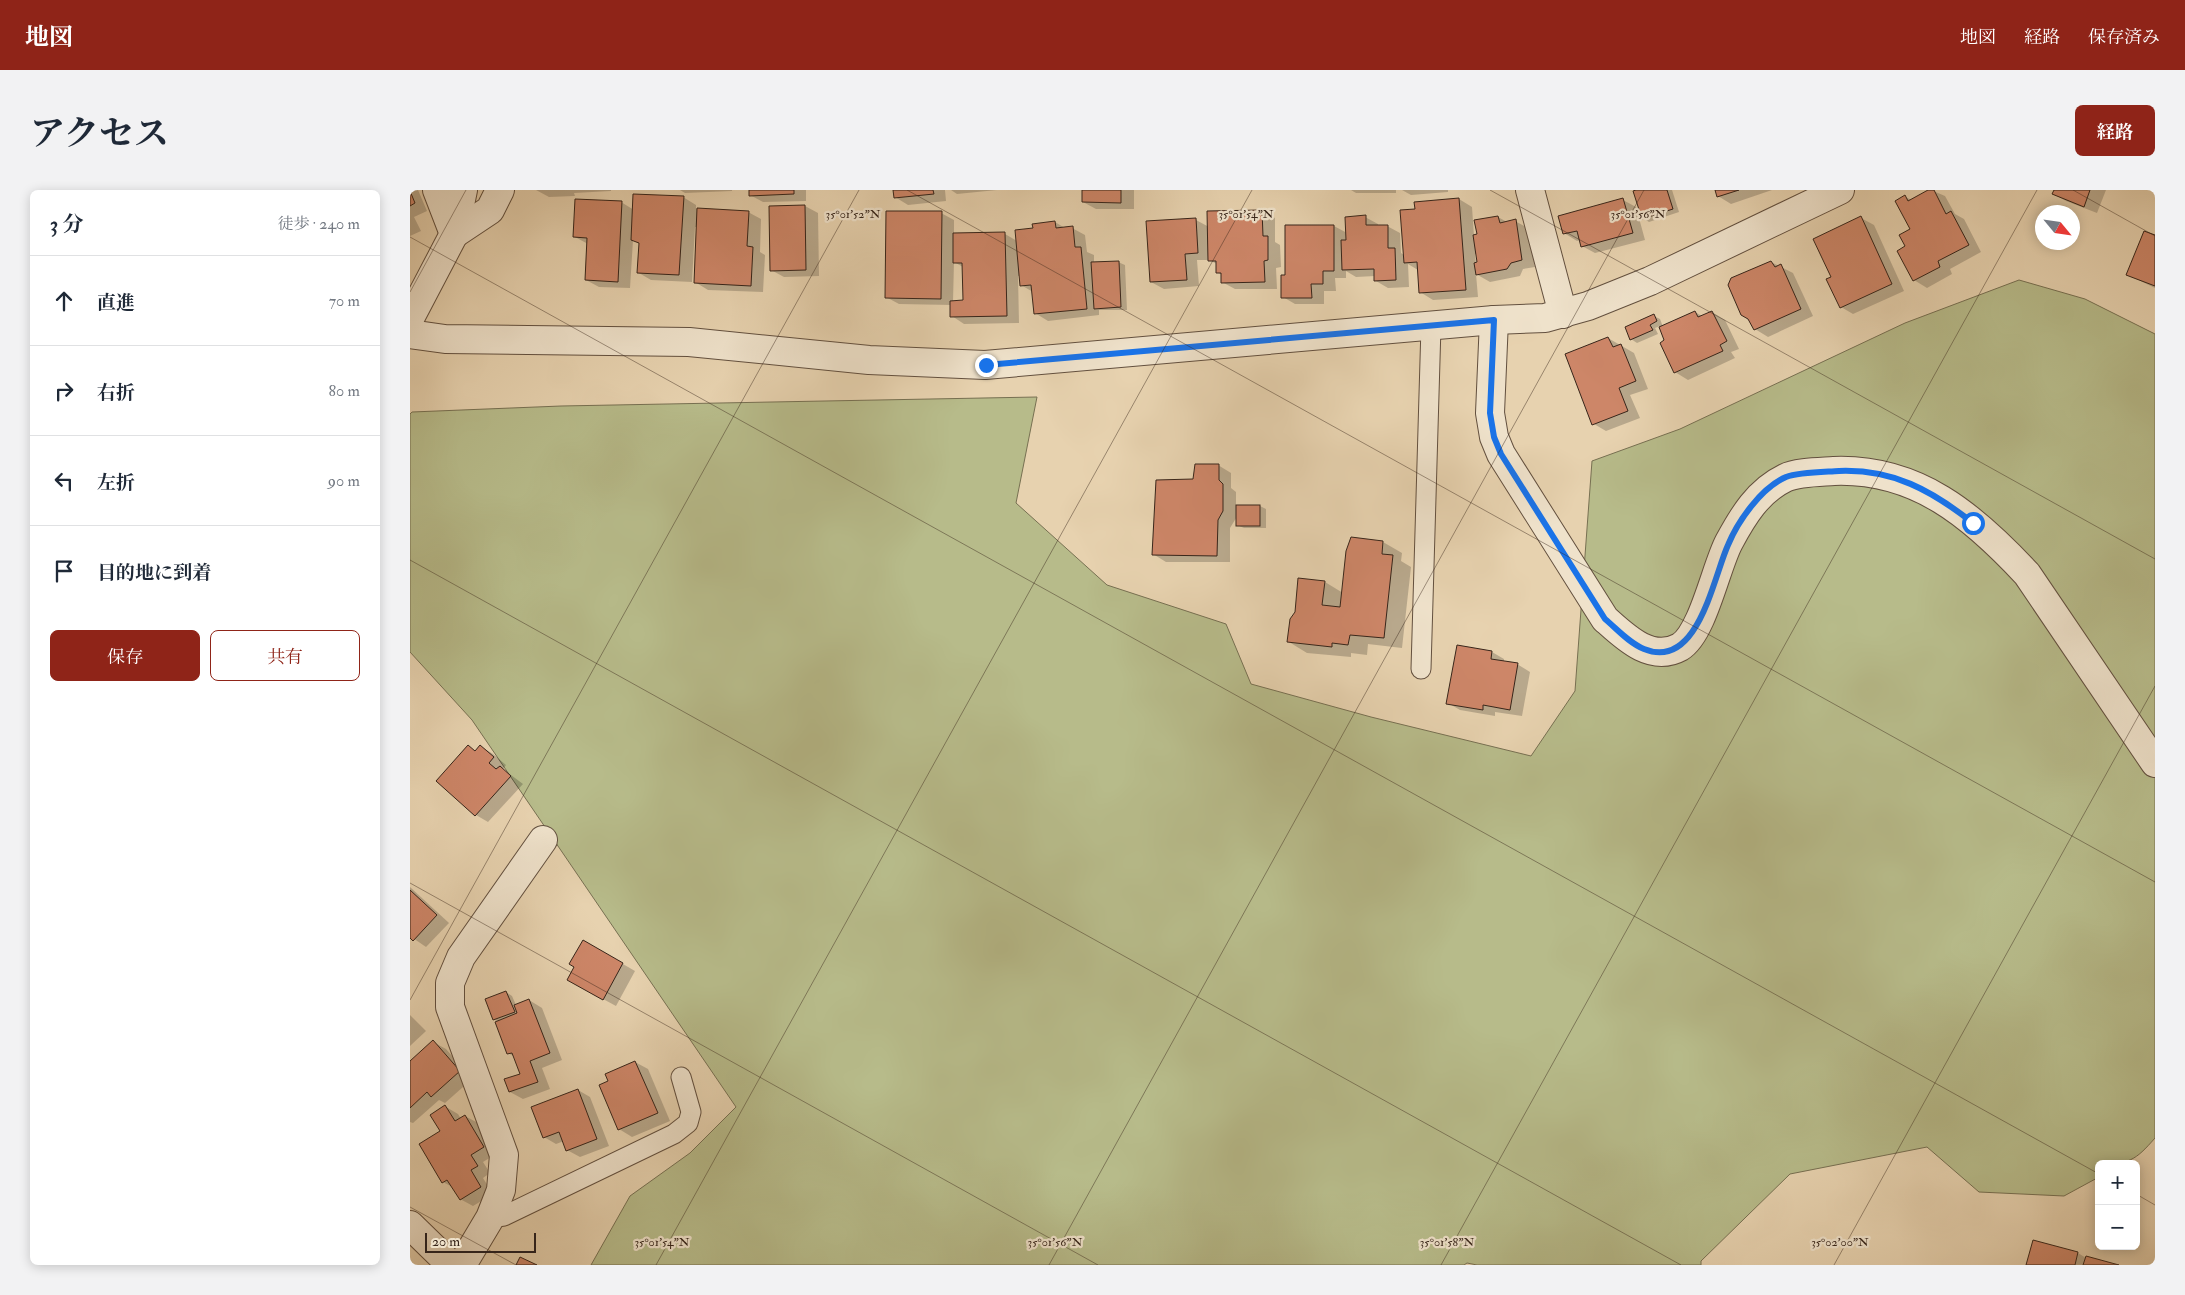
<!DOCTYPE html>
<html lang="ja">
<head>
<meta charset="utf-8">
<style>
	:root { --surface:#fff; --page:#f2f2f3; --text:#1f2937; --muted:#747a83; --line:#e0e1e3; --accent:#8f2418 }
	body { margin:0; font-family:"IM FELL Double Pica","Noto Serif JP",serif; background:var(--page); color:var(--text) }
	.controls { position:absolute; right:15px; bottom:15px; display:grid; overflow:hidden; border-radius:8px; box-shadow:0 2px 12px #0003 }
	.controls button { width:45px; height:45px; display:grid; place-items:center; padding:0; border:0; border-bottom:1px solid var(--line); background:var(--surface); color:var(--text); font:25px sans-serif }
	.compass { position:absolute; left:1625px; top:15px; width:45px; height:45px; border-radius:50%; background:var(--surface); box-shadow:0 2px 12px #0003; rotate:119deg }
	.scale { position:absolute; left:15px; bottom:12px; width:111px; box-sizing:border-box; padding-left:5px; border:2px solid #37251a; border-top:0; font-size:14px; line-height:18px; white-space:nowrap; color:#37251a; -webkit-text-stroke:4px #efe2cb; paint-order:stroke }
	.stop { position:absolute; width:15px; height:15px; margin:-11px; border:4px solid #1a73e8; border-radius:50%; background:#fff }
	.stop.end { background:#1a73e8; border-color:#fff; box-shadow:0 1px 5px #0008 }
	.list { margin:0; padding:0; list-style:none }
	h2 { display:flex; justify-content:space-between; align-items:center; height:65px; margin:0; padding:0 20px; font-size:21px }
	h2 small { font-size:16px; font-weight:400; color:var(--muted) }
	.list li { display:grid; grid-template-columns:32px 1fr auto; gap:15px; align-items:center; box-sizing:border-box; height:90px; padding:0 20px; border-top:1px solid var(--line) }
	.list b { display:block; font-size:19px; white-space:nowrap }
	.list em { font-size:16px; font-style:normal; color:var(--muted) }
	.actions { display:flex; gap:10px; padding:15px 20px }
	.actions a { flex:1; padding:11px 0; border:1px solid var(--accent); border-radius:8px; text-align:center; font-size:18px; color:var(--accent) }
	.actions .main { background:var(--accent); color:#fff }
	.icon { flex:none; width:28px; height:28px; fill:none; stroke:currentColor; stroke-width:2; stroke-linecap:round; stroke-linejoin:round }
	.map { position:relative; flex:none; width:1745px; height:1075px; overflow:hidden; border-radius:8px }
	header { display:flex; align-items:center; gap:30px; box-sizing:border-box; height:70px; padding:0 25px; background:var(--accent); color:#fff }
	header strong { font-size:24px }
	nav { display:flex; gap:28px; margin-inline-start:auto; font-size:18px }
	.intro { display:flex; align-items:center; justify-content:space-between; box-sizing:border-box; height:120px; padding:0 30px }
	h1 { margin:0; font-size:35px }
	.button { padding:12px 22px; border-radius:8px; background:var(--accent); color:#fff; font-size:18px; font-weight:700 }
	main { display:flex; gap:30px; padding:0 30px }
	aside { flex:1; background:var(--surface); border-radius:8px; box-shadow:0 2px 12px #0003 }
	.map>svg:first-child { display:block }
	.green { fill:#b7bb8a; stroke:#777052 }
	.shadow { fill:#0003; fill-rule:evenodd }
	.building { fill:#cd8668; stroke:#37251a }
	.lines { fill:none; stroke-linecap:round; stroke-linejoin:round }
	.lane-casing { stroke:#63503f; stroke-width:21 }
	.street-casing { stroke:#63503f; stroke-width:30 }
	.lane { stroke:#efe2cb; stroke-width:19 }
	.street { stroke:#efe2cb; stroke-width:28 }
	.route { stroke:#1a73e8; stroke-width:6 }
	.ticks { fill:none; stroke:#37251a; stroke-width:1; stroke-opacity:0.45 }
	.ticks-label { font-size:12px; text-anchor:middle; fill:#37251a; stroke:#efe2cb; stroke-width:4.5; stroke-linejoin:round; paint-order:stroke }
</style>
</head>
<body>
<header>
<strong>地図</strong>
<nav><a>地図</a><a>経路</a><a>保存済み</a></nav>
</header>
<div class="intro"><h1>アクセス</h1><a class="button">経路</a></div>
<main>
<aside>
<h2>3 分<small>徒歩 · 240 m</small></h2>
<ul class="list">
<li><svg class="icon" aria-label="ahead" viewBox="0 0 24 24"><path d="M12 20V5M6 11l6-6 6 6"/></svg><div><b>直進</b></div><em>70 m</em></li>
<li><svg class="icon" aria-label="right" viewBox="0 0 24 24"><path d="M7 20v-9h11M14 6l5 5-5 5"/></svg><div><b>右折</b></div><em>80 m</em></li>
<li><svg class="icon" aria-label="left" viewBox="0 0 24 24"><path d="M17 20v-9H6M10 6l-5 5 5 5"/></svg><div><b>左折</b></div><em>90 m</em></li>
<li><svg class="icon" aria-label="arrive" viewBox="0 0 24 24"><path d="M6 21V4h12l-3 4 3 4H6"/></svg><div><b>目的地に到着</b></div></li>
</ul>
<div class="actions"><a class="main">保存</a><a>共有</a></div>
</aside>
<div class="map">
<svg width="1745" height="1075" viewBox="0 0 1745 1075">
	<rect width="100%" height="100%" fill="#e7d2af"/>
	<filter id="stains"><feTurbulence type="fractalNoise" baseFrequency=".004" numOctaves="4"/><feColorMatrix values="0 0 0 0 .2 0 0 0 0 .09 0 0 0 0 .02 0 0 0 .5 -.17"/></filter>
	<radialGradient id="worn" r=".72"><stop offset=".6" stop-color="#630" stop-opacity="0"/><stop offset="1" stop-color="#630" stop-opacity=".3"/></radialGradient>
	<path class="green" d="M1609,90L1675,109L1745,144V948C1725,971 1719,974 1689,974V987L1654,1006L1569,1002L1517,957L1380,984L1291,1071V1075H1067L1057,1073L1054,1075H181L220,1006L280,963L326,917L62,530L0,462V224L2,222L151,216L627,207L606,313L697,395L816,434L841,494L961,527L1121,566L1165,501L1182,271L1270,239L1495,133Z"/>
	<g class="shadow">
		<path d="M0,0H8L17,21L4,27L11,41L0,46Z"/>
		<path d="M126,0H201V1L164,3L165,6L139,7Z"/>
		<path d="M270,0H322V1L275,3Z"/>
		<path d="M340,0H396V11L353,12L340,5Z"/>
		<path d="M484,0H535L536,11L498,15L485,7Z"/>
		<path d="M541,0H587L547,4Z"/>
		<path d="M673,0H724V19H686L673,12Z"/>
		<path d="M941,0H986V3H946Z"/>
		<path d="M992,0H1038V2L1001,5Z"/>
		<path d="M1230,0H1262L1269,22L1239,32L1233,28Z"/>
		<path d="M1306,0H1362L1321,14L1308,6Z"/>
		<path d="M1521,0L1535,6L1545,24L1554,29L1571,62L1540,79L1542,84L1517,98L1504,90L1497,57L1501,40L1495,7L1502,10Z"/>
		<path d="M1645,0H1696L1687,23L1656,11L1644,4Z"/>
		<path d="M273,7L286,15V19L338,22L351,29L350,62L355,65L353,102L298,100L285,92L287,37H285L282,92L241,90L229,83L230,54L223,50L220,98L189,97L176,90L178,54L165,47L211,12L224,20Z"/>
		<path d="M1049,9L1062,17L1064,46L1068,45L1088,27L1097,32L1105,31L1118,38L1125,77L1113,79L1110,86L1080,92L1066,84L1068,107L1023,110L1010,102L1008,80L998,74L999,97L978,98L966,91L965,86L946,87L936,81V88H925L926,101H914V114H885L873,107L877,86L924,36L937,43L955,27L968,34V36H977L990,43L991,63L994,65L1006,20V13ZM1065,64H1067L1068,73L1066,74Z"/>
		<path d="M1213,10L1226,17L1235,50L1185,63L1172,56L1170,50L1167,51L1154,43Z"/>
		<path d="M395,16L408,23L409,86L374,87L361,80L360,17Z"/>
		<path d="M852,21L865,28V52L870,55L871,77L866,78L867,99H825L812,92V85L807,82V74L799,70H787L789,96L754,99L741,92L786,30L799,37Z"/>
		<path d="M531,23L544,30V44H595L607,51L624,39L645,32L655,38H662L675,45L677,62L684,65V73L708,72L715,75L717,120H689V125L638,131L625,123L623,102L611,95L610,86H608L609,133L554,134L542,126L541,115L489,114L476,107ZM544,72L553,77L554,112H543Z"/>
		<path d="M1451,28L1464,35L1494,101L1443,124L1431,117L1423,87Z"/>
		<path d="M1745,47V98L1718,85Z"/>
		<path d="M1361,72L1383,83L1403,126L1358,147L1345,139Z"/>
		<path d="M1285,122L1292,126L1302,122L1315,130L1329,159L1321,162L1325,168L1278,190L1265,182L1250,136L1245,138L1248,144L1227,153L1221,149L1244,126L1250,129L1253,137Z"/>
		<path d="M1198,148L1224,163L1238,199L1220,205L1230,228L1196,241L1184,234Z"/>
		<path d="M808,275L821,283V298L826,302V316H850L856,319V338H834L827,335L828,325L820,338V372H756L743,364L785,290Z"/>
		<path d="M973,352L992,363L991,371L1001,377L992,458L958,454L957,465L941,463V467L897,463L879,452L915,392L933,403Z"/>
		<path d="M1082,462L1094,469V472L1107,474L1120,482L1112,526L1085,522V526L1050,520L1038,513Z"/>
		<path d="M70,556L83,564L96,575L93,579L113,594L78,632L66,625L59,557L66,562Z"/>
		<path d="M0,697L39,733L16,757L0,746Z"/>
		<path d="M173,751L225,781L206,816L158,790L166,776Z"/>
		<path d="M96,802L102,806L106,815L119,810L132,818L152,870L132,878L140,899L113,909L100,902L96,890L111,885L105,867L98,863L88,832L84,829Z"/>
		<path d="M0,825L16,841L0,856Z"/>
		<path d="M23,852L36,859L62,889L35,913L29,910L3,933L0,932V872Z"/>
		<path d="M225,872L238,879L260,931L222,947L209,939L200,891Z"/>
		<path d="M168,900L180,907L199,956L170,967L157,960L154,951L146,954L134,947Z"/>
		<path d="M36,917L48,924L51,929L55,926L68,933L86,964L73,972L80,983L73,988L83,1004L63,1016L50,1009L44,998L33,992L32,941Z"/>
		<path d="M1624,1051L1668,1063L1676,1068L1704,1075H1618Z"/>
	</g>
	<g class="building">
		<path d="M339,0H384V4L339,6Z"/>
		<path d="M483,0H523L524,4L484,8Z"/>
		<path d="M672,0H711V13L672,12Z"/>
		<path d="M1226,0H1257L1263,19L1232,29L1223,1Z"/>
		<path d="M1305,0H1329L1307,7Z"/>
		<path d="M1518,0H1524L1536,24L1541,21L1559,55L1528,71L1530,77L1503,91L1487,61L1495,56L1489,45L1500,39L1485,11L1495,5L1498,11Z"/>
		<path d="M1644,0H1680L1674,17L1642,4Z"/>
		<path d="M0,1L5,13L0,16Z"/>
		<path d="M223,4L274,6L269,85L227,83L229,53L221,50Z"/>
		<path d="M1049,8L1056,100L1009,103L1007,72L994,73L990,20L1005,19L1004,12Z"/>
		<path d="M1213,8L1223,43L1171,57L1167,41L1153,44L1148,26Z"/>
		<path d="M165,9L212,11L208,92L175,90L177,48L163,47Z"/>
		<path d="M395,15L396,80L360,81L359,16Z"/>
		<path d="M287,18L339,21L337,56L343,57L341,96L284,93Z"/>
		<path d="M852,20L853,46H858V70L854,71L855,92L811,93V83H806V71H798L797,21Z"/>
		<path d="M476,21H532L531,109L475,108Z"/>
		<path d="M956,25V35H978V58H985L986,90L964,91V79L932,80L931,50H936L935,27Z"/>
		<path d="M1088,26L1090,33L1106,29L1112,70L1101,73L1097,79L1066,85L1064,73L1067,72L1063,45L1067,44L1064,30Z"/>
		<path d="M1451,26L1482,94L1430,118L1416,89L1421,87L1403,49Z"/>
		<path d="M786,28L788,63L775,64L777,90L740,92L736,31Z"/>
		<path d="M645,31L646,38L663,36L665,57H671L677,119L624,124L621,95L610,96L605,40L623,38L622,34Z"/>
		<path d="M875,35H924V81H913V94H901L902,108H871V85H875Z"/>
		<path d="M1734,41L1745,45V96L1716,85Z"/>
		<path d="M595,42L597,126L540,127V111L553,110L552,73H543V43Z"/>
		<path d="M709,71L711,117L684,119L681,72Z"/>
		<path d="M1361,71L1365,77L1371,74L1391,119L1344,140L1338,129L1331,125L1318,95L1321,88Z"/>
		<path d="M1285,121L1288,127L1302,121L1317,151L1310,155L1313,161L1264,183L1250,153L1254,150L1249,137Z"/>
		<path d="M1244,124L1247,131L1240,135L1243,140L1220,150L1215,137Z"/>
		<path d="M1198,147L1203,157L1211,154L1226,191L1209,198L1218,221L1182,235L1155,164Z"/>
		<path d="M785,274H809V290L813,294V321L808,330L807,366L742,365L746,290L783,289Z"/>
		<rect x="826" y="315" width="24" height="21"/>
		<path d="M941,347L973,351L972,364L983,365L974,448L940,445L938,455L922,453V457L877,452L880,429L885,422L888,388L915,391L912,415L930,417L936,361Z"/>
		<path d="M1047,455L1082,461L1081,469L1108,473L1100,520L1073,515V520L1036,514Z"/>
		<path d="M58,555L65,561L70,555L84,567L79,573L86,579L90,576L101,586L65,626L26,591Z"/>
		<path d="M0,700L27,725L3,751L0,748Z"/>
		<path d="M173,750L213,773L193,810L157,790L164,777L159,774Z"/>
		<path d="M96,801L105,822L83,830L75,809Z"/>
		<path d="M119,809L140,863L120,871L128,892L99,902L94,889L110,884L102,863L97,864L85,832L107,823L104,815Z"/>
		<path d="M23,850L50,881L21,907L17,902L0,918V871Z"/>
		<path d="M225,871L248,923L208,940L189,895L198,891L195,884Z"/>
		<path d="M168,899L187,949L156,961L149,942L133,948L121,917Z"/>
		<path d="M35,915L45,931L55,925L74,957L61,965L68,976L61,980L71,997L50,1010L37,990L32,993L9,954L30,941L20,925Z"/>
		<path d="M1623,1050L1668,1062L1665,1075H1616Z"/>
		<path d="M1676,1066L1709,1075H1673Z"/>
		<path d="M110,1067L127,1075H106Z"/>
	</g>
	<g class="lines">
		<g class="lane-casing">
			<g id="lane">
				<path d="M1011,479L1021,136"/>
				<path d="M80,1028L94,1026L264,944L278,933L281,922L271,887"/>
			</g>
		</g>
		<g class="street-casing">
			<g id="street">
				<path d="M27,0L44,44"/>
				<path d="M1120,0L1153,124"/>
				<path d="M44,44L80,20L90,0"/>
				<path d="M0,128L44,44L53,0"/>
				<path d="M1084,130L1080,223L1084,247L1091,264L1195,429C1215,447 1241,473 1270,457C1293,443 1306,376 1319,352C1333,326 1348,301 1375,288C1387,282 1411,282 1424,281C1507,278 1563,326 1617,384L1745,573"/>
				<path d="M0,144L35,149L279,152L459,170L575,175L1084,130L1135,128L1178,116L1240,91L1430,0"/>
				<path d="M0,1035L41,1075"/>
				<path d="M52,1075L80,1028L91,1000L94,965L40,817V793L51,767L133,650"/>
			</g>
		</g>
		<use href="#lane" class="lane"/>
		<use href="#street" class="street"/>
	</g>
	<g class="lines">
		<path class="route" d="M576,175L1084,130L1080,223L1084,247L1091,264L1195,429C1207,439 1219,453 1234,459C1288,481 1303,388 1318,355C1328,331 1351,298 1376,287C1389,282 1414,282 1429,281C1483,279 1521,300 1563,333"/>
	</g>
	<path class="ticks" d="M497,0L1745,692M1080,0L1745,369M1663,0L1745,46M0,47L1689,984M0,102L56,0M0,370L1271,1075M0,693L688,1075M0,810L449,0M1726,1004L1745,1015M0,1017L106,1075M246,1075L842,0M639,1075L1234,0M1031,1075L1627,0M1424,1075L1745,496"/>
	<g class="ticks-label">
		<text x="443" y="28">35°01'52"N</text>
		<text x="836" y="28">35°01'54"N</text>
		<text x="1228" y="28">35°01'56"N</text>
		<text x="252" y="1056">35°01'54"N</text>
		<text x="645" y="1056">35°01'56"N</text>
		<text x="1037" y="1056">35°01'58"N</text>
		<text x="1430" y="1056">35°02'00"N</text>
	</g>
	<rect width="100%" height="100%" filter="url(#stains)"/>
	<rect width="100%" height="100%" fill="url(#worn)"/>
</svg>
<div class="controls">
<button>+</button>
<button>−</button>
</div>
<svg class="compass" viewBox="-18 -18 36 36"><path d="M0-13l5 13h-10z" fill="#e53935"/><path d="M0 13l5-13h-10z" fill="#747a83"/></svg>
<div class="scale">20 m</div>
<div class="stop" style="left:1563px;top:333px"></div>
<div class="stop end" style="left:576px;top:175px"></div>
</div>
</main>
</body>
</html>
